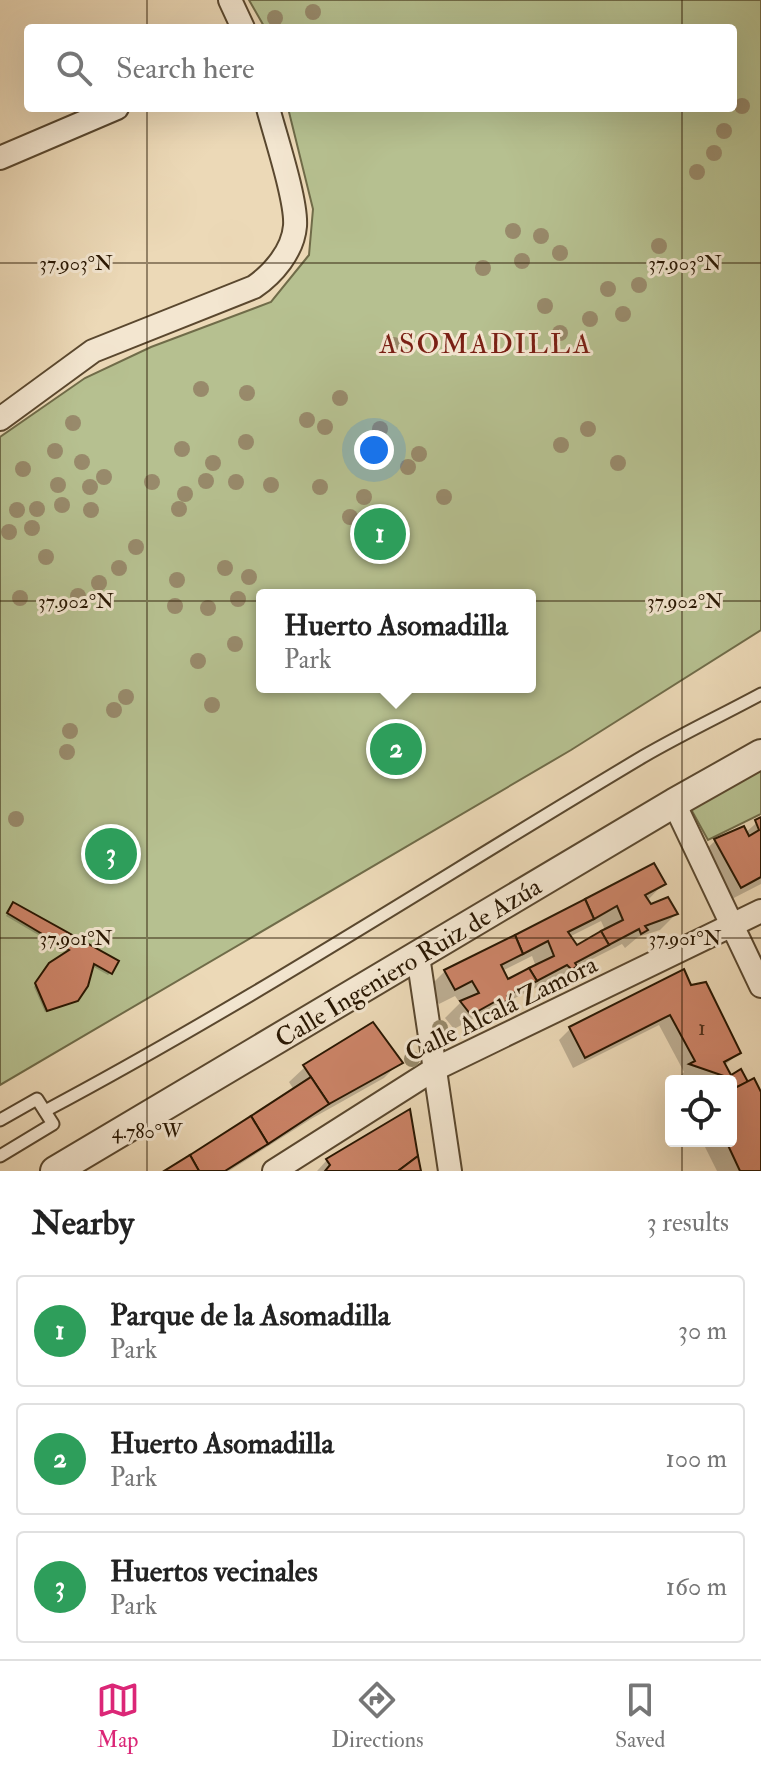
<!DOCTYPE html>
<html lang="en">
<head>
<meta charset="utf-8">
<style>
	:root { --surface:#fff; --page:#f6f6f6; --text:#222; --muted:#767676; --line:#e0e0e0; --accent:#db2777 }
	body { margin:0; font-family:"IM FELL Double Pica",serif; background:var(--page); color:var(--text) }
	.controls { position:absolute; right:24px; bottom:24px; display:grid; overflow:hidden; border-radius:8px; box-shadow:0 8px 32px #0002 }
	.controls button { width:72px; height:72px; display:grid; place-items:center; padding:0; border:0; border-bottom:2px solid var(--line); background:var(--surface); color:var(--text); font:40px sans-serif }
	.you { position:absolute; left:374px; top:450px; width:28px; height:28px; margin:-20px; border:6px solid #fff; border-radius:50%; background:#1a73e8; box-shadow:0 0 0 12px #1a73e833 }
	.badge { display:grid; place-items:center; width:52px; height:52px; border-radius:50%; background:var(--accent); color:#fff; font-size:26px; font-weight:700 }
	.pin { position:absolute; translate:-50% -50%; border:4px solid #fff; box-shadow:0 2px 8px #0006 }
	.popup { position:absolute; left:256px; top:589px; width:280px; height:104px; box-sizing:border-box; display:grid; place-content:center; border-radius:8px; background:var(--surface); filter:drop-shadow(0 2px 6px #0005); font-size:26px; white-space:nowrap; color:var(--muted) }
	.popup b { font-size:30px; color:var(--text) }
	.popup::after { content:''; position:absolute; left:50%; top:100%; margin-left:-16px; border:16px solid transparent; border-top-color:var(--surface) }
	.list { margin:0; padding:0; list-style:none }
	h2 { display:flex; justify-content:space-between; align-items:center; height:104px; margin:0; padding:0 32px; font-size:34px }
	h2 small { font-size:26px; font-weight:400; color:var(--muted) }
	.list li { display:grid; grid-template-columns:52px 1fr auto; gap:24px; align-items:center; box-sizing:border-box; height:112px; margin:0 16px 16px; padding:0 16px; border:2px solid var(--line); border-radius:8px }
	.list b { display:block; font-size:30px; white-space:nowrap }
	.list p { margin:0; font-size:26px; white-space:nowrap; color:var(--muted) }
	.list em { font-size:26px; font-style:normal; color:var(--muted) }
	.icon { flex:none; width:44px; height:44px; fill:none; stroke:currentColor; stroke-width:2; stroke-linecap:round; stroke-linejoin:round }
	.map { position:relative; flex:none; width:761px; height:1171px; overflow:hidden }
	.search { position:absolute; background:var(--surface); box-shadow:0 8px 32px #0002; left:24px; right:24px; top:24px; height:88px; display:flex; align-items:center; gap:20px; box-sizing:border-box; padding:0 28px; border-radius:8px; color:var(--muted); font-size:30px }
	.sheet { height:488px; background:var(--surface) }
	nav { display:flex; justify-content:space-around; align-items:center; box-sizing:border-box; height:112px; border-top:2px solid var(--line); background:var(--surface); font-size:22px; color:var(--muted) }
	nav a { display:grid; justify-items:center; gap:4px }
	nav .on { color:var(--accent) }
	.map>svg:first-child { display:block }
	.green { fill:#b6c090; stroke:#706c49; stroke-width:2; fill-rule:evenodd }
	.shadow { fill:#0003; fill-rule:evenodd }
	.building { fill:#cc8468; stroke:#291702; stroke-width:2 }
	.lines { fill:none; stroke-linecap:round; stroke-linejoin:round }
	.service-casing { stroke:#5a482f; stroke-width:15 }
	.minor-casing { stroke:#5a482f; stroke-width:26 }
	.tertiary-casing { stroke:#5a482f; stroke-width:32 }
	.service { stroke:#f3e6d0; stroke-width:11 }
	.minor { stroke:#f3e6d0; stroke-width:22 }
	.tertiary { stroke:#f3e6d0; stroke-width:28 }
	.tree { fill:#988a6b }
	.ticks { fill:none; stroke:#291702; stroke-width:2; stroke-opacity:0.45 }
	.labels { text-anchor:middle; stroke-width:6; stroke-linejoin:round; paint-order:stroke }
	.number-label { font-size:22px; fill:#52321c }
	.street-label { font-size:26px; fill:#291702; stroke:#f3e6d0 }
	.neighbourhood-label { font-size:28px; letter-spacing:2px; fill:#7a1f14; stroke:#f3e6d0 }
	.ticks-label { font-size:20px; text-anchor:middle; fill:#291702; stroke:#f3e6d0; stroke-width:6; stroke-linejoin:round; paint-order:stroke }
</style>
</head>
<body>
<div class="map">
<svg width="761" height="1171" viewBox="0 0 761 1171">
	<rect width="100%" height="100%" fill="#ecd9b7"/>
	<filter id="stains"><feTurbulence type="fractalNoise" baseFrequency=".0025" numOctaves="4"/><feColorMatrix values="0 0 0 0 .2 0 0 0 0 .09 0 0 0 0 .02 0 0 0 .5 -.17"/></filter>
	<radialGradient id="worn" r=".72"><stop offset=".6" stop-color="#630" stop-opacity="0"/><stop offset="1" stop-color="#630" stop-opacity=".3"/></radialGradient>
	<g class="green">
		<path d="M249,0H761V630L571,750L0,1085V437L85,378L151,347L271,302L309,255L313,209L288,108H733V28H265ZM262,595H530V687H262Z"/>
		<path d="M761,766V814L708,840L687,802Z"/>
	</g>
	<g class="shadow">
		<path d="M761,819V884L724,903L699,856L715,841L743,828L745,833Z"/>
		<path d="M664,883L647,901L651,906L676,914L660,930L638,937L625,948L622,944L590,960L568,972L555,984L551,980L501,1005L490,1016L484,1018L482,1014L454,1029L445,1018L460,1003L455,996L439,1004L429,987L445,971ZM601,921L606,932L576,947L569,937ZM532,956L536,967L507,982L502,971Z"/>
		<path d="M12,906L110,973L108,975L92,966L73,1003L45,1012L34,987L47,968L69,953L6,916Z"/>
		<path d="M690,987L739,1053L724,1066L730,1078L747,1084L761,1096V1171H717L702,1141H731V1081H695L680,1076L684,1072L659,1025L573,1068L559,1040L570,1029Z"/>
		<path d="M400,1062L384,1078L311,1119L229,1171H168L294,1090L289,1082L305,1067Z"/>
		<path d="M327,1160L419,1171H317Z"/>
	</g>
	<g class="building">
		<path d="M761,817V877L741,888L714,839L744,826L749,836L759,830L755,820Z"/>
		<path d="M654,863L666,884L645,895L651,904L668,897L678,914L645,926L648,930L641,934L639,929L609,945L601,931L623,920L617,906L594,919L585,899Z"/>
		<path d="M585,899L594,919L568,932L577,945L601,931L609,945L575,963L577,966L572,970L567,965L537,981L529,968L554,956L548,941L523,954L515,935Z"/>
		<path d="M13,902L119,961L112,974L94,964L88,986L78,1001L47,1011L35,983L49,963L69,950L7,913Z"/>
		<path d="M515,935L523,954L501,965L508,979L529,968L537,981L507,996L508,1001L500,1003L498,1000L471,1015L460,1001L479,993L472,981L455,990L444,970Z"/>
		<path d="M684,969L691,985L706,982L741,1053L724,1062L731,1075L741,1069L748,1082L731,1090V1081H721L718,1076L721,1075L689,1064L695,1061L670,1015L585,1058L569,1027Z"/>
		<path d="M373,1022L403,1063L329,1104L303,1065Z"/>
		<path d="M311,1077L329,1104L268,1144L251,1116Z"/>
		<path d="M754,1078L761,1092V1171H740L726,1141H731V1090Z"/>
		<path d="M410,1109L418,1156L398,1171H325L330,1165L326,1159Z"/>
		<path d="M251,1116L268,1144L225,1171H199L190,1155Z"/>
		<path d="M190,1155L199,1171H164Z"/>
		<path d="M418,1156L421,1171H398Z"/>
	</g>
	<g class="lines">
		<g class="service-casing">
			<g id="service">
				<path d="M45,1111C250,1002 444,875 644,756C682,734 722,715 761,694"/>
				<path d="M0,1120L37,1099L53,1124L0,1156"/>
			</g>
		</g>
		<g class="minor-casing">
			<g id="minor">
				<path d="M230,0L243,28"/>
				<path d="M0,158L117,108"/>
				<path d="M0,419L93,351L254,287C273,274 293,251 295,226C297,201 275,135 268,108"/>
				<path d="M674,803L761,986"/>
				<path d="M418,956L450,1171"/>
				<path d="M274,1171L433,1070L761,911"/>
			</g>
		</g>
		<g class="tertiary-casing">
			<path id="tertiary" d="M55,1171L674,803L761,754"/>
		</g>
		<use href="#service" class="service"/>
		<use href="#minor" class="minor"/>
		<use href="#tertiary" class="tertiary"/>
	</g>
	<g class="tree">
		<circle cx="313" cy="12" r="8"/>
		<circle cx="275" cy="18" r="8"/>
		<circle cx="742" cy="106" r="8"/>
		<circle cx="724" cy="131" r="8"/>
		<circle cx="714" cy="153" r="8"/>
		<circle cx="697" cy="172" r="8"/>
		<circle cx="513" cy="231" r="8"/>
		<circle cx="541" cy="236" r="8"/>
		<circle cx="659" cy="246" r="8"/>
		<circle cx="560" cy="253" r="8"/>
		<circle cx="522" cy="261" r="8"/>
		<circle cx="483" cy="268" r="8"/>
		<circle cx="639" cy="285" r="8"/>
		<circle cx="608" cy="289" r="8"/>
		<circle cx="545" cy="306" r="8"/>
		<circle cx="623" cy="314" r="8"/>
		<circle cx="590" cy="319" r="8"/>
		<circle cx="560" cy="333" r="8"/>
		<circle cx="394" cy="345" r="8"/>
		<circle cx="201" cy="389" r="8"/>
		<circle cx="247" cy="393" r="8"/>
		<circle cx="340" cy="398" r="8"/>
		<circle cx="307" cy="420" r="8"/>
		<circle cx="73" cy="423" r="8"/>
		<circle cx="325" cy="427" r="8"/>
		<circle cx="380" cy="429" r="8"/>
		<circle cx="588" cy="429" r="8"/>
		<circle cx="246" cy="442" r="8"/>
		<circle cx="561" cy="445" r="8"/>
		<circle cx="182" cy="449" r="8"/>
		<circle cx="55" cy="451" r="8"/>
		<circle cx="419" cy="454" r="8"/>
		<circle cx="82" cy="462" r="8"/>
		<circle cx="213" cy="463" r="8"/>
		<circle cx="618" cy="463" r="8"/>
		<circle cx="408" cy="467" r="8"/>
		<circle cx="23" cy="469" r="8"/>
		<circle cx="104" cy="477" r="8"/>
		<circle cx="206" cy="481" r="8"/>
		<circle cx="152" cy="482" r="8"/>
		<circle cx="236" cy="482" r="8"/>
		<circle cx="58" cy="485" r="8"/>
		<circle cx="271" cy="485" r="8"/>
		<circle cx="90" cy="487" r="8"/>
		<circle cx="320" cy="487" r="8"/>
		<circle cx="185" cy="494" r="8"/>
		<circle cx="364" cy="497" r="8"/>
		<circle cx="444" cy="497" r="8"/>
		<circle cx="62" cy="505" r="8"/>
		<circle cx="37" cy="509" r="8"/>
		<circle cx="179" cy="509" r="8"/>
		<circle cx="17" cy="510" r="8"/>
		<circle cx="91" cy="510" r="8"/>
		<circle cx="350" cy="517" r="8"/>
		<circle cx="388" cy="522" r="8"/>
		<circle cx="32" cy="528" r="8"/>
		<circle cx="9" cy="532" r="8"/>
		<circle cx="136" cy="547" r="8"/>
		<circle cx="46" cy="557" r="8"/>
		<circle cx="119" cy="568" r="8"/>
		<circle cx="225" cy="568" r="8"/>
		<circle cx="249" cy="577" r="8"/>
		<circle cx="177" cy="580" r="8"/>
		<circle cx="99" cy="583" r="8"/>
		<circle cx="78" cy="596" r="8"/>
		<circle cx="20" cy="598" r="8"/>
		<circle cx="238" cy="599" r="8"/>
		<circle cx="175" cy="606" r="8"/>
		<circle cx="208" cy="608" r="8"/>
		<circle cx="235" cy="644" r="8"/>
		<circle cx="198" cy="661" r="8"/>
		<circle cx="126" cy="697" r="8"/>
		<circle cx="212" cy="705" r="8"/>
		<circle cx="114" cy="710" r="8"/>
		<circle cx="70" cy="731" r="8"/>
		<circle cx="67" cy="752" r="8"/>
		<circle cx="16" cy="819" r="8"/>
		<circle cx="440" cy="1028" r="8"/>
		<circle cx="412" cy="1059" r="8"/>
	</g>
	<path class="ticks" d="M147,0V28M682,0V28M147,108V1171M682,108V1081M0,263H761M0,601H761M0,938H761M682,1141V1171"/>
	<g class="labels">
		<g class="number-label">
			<text x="702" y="1035">1</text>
		</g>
		<g class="street-label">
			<text transform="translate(408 962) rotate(-31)" y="9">Calle Ingeniero Ruiz de Azúa</text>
			<text transform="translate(501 1008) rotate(-26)" y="9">Calle Alcalá Zamora</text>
		</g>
		<g class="neighbourhood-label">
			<text x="486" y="353">ASOMADILLA</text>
		</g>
	</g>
	<g class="ticks-label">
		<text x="76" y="270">37.903°N</text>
		<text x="685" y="270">37.903°N</text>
		<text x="76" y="608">37.902°N</text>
		<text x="685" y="608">37.902°N</text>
		<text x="76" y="945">37.901°N</text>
		<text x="685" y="945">37.901°N</text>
		<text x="147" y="1138">4.780°W</text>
	</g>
	<rect width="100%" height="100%" filter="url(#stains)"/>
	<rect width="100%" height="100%" fill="url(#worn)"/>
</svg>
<div class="controls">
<button><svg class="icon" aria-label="locate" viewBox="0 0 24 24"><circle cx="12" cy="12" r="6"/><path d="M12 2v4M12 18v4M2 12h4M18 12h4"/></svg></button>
</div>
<div class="you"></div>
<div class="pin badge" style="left:380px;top:534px;background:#2e9e5b">1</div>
<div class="pin badge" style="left:396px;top:749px;background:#2e9e5b">2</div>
<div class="popup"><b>Huerto Asomadilla</b>Park</div>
<div class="pin badge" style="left:111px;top:854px;background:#2e9e5b">3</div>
<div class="search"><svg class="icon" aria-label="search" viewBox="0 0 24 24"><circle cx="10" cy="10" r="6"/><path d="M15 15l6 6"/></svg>Search here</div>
</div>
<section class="sheet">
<h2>Nearby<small>3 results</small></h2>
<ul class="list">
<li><span class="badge" style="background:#2e9e5b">1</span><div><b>Parque de la Asomadilla</b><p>Park</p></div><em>30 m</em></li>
<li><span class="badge" style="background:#2e9e5b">2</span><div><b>Huerto Asomadilla</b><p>Park</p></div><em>100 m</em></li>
<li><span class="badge" style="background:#2e9e5b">3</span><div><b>Huertos vecinales</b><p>Park</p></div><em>160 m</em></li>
</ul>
</section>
<nav>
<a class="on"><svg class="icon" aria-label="map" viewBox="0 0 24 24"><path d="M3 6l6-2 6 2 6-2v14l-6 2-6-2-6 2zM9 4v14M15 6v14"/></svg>Map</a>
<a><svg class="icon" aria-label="directions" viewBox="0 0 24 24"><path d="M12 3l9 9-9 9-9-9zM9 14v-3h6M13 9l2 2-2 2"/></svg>Directions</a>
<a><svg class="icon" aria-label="saved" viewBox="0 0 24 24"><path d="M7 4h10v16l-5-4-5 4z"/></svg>Saved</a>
</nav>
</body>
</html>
